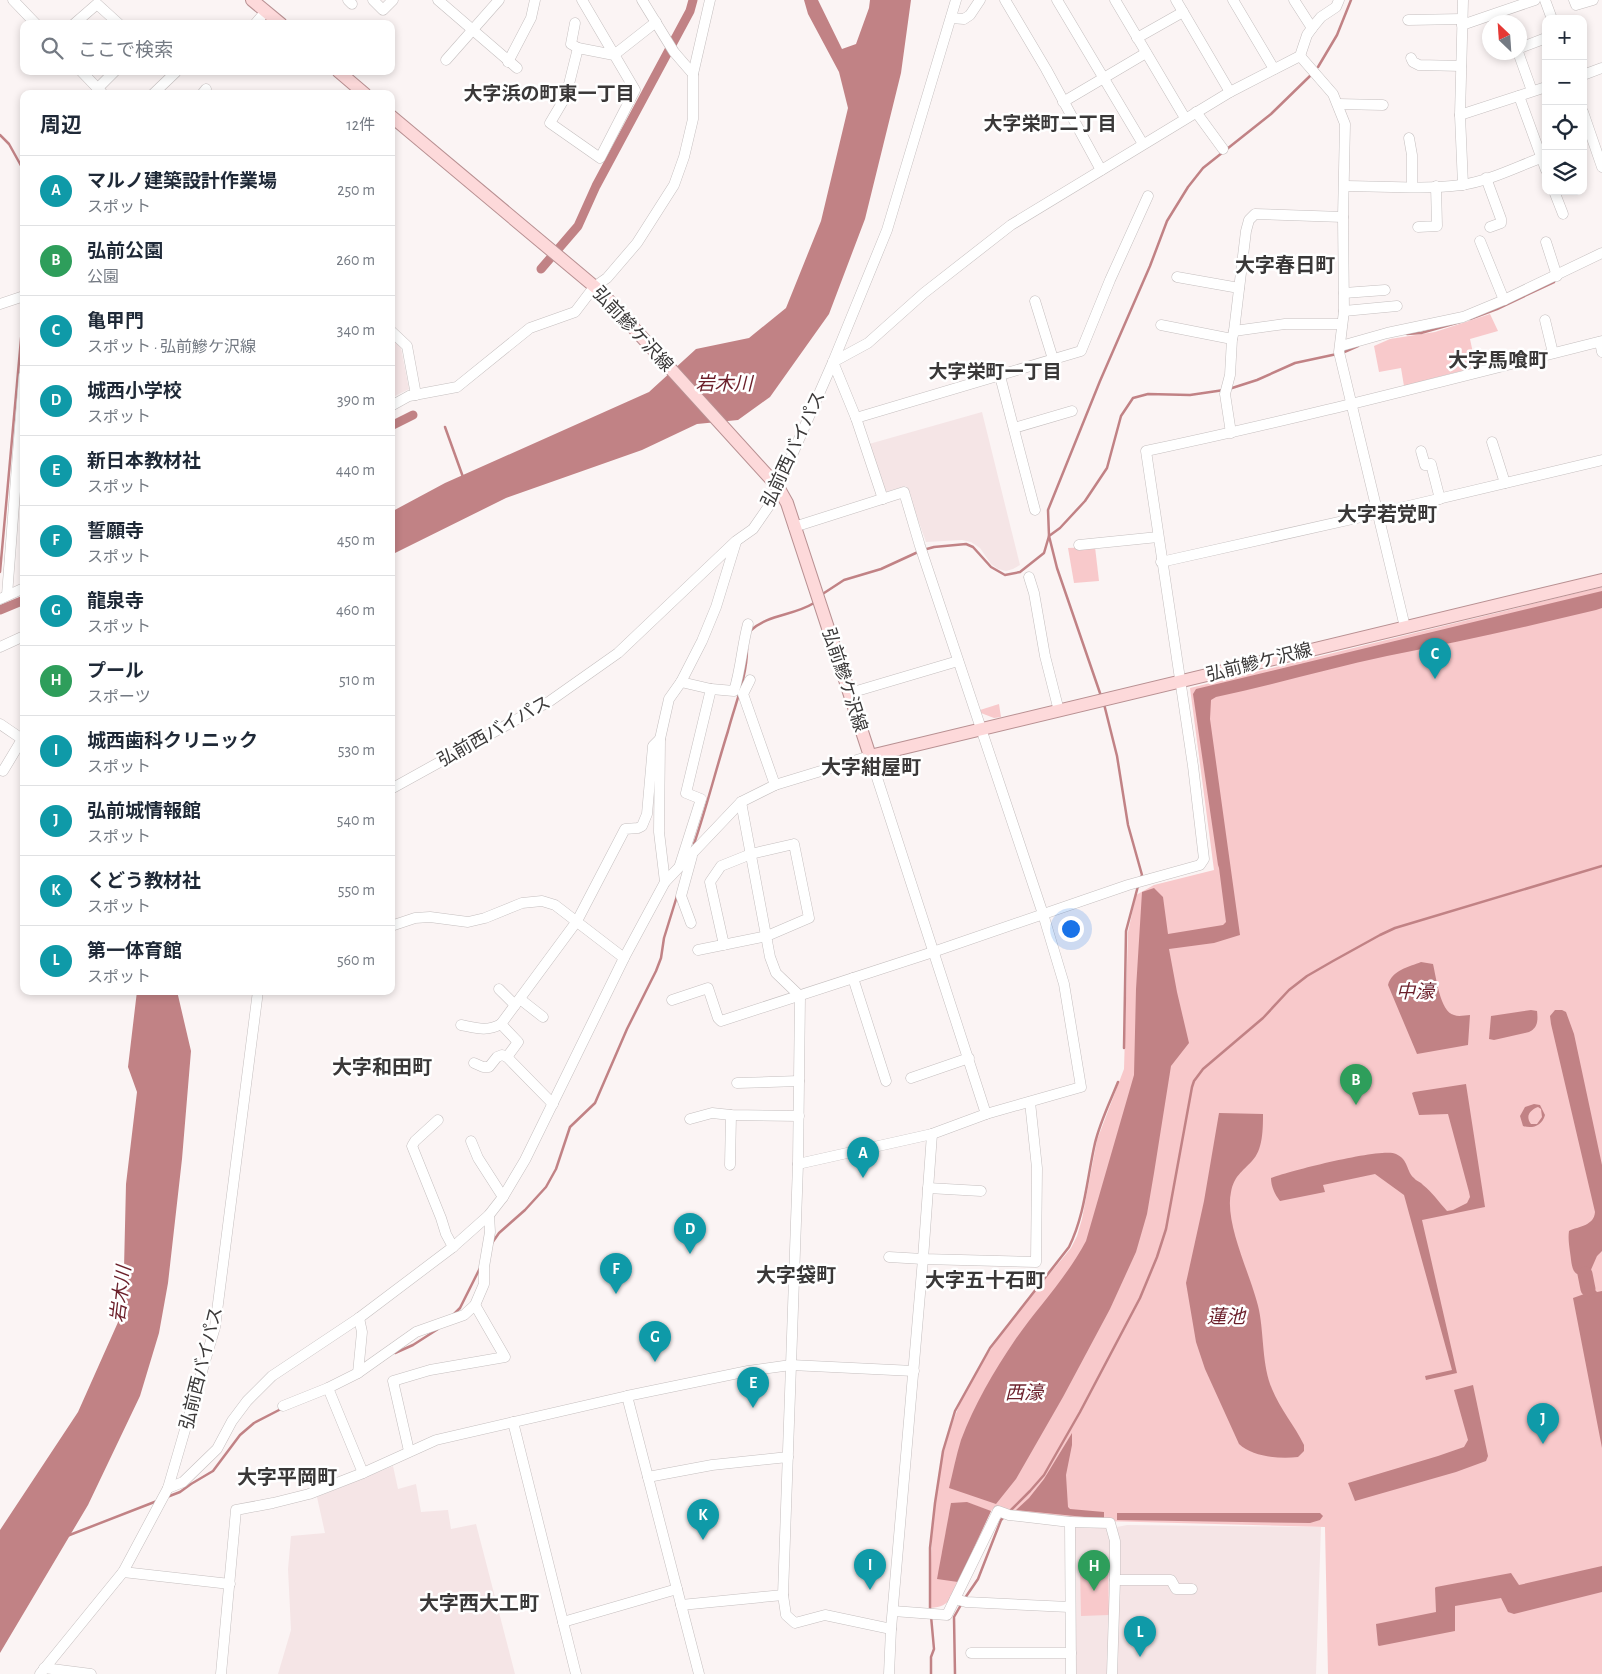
<!DOCTYPE html>
<html lang="ja">
<head>
<meta charset="utf-8">
<style>
	:root { --surface:#fff; --page:#f2f2f3; --text:#1f2937; --muted:#747a83; --line:#e0e1e3; --accent:#b45309 }
	body { margin:0; font-family:"Alegreya Sans","Noto Sans JP",sans-serif; background:var(--page); color:var(--text) }
	.controls { position:absolute; right:15px; top:15px; display:grid; overflow:hidden; border-radius:10px; box-shadow:0 2px 8px #0003 }
	.controls button { width:45px; height:45px; display:grid; place-items:center; padding:0; border:0; border-bottom:1px solid var(--line); background:var(--surface); color:var(--text); font:25px sans-serif }
	.compass { position:absolute; left:1482px; top:15px; width:45px; height:45px; border-radius:50%; background:var(--surface); box-shadow:0 2px 8px #0003; rotate:335deg }
	.you { position:absolute; left:1070px; top:928px; width:18px; height:18px; margin:-12px; border:4px solid #fff; border-radius:50%; background:#1a73e8; box-shadow:0 0 0 8px #1a73e833 }
	.badge { display:grid; place-items:center; width:32px; height:32px; border-radius:50%; background:var(--accent); color:#fff; font-size:16px; font-weight:700 }
	.pin { position:absolute; translate:-50% -41px; filter:drop-shadow(0 1px 2px #0008) }
	.pin::after { content:''; position:absolute; top:26px; width:18px; height:15px; background:inherit; clip-path:polygon(0 0,100% 0,50% 100%) }
	.list { margin:0; padding:0; list-style:none }
	h2 { display:flex; justify-content:space-between; align-items:center; height:65px; margin:0; padding:0 20px; font-size:21px }
	h2 small { font-size:16px; font-weight:400; color:var(--muted) }
	.list li { display:grid; grid-template-columns:32px 1fr auto; gap:15px; align-items:center; box-sizing:border-box; height:70px; padding:0 20px; border-top:1px solid var(--line) }
	.list b { display:block; font-size:19px; white-space:nowrap }
	.list p { margin:0; font-size:16px; white-space:nowrap; color:var(--muted) }
	.list em { font-size:16px; font-style:normal; color:var(--muted) }
	.icon { flex:none; width:28px; height:28px; fill:none; stroke:currentColor; stroke-width:2; stroke-linecap:round; stroke-linejoin:round }
	.map { position:relative; flex:none; width:1602px; height:1674px; overflow:hidden }
	.search { position:absolute; background:var(--surface); box-shadow:0 2px 8px #0003; left:20px; top:20px; width:375px; height:55px; display:flex; align-items:center; gap:12px; box-sizing:border-box; padding:0 18px; border-radius:10px; color:var(--muted); font-size:19px }
	.panel { position:absolute; background:var(--surface); box-shadow:0 2px 8px #0003; left:20px; top:90px; width:375px; height:905px; border-radius:10px }
	.map>svg:first-child { display:block }
	.built { fill:#f5e5e6 }
	.green { fill:#f8c9cb }
	.water { fill:#c18285; fill-rule:evenodd }
	.lines { fill:none; stroke-linecap:round; stroke-linejoin:round }
	.stream { stroke:#c18285; stroke-width:2.5 }
	.canal { stroke:#c18285; stroke-width:9 }
	.river { stroke:#c18285; stroke-width:15 }
	.minor-casing { stroke:#c5bfbf; stroke-width:11 }
	.major-casing { stroke:#b89092; stroke-width:14 }
	.minor { stroke:#fff; stroke-width:10 }
	.major { stroke:#fdd9da; stroke-width:12 }
	.labels { text-anchor:middle; stroke-width:5; stroke-linejoin:round; paint-order:stroke }
	.street-label { font-size:18px; fill:#3a3838; stroke:#fff }
	.neighbourhood-label { font-size:19px; font-weight:bold; fill:#3a3838; stroke:#fff }
	.water-label { font-size:19px; font-style:italic; fill:#6b1f2a; stroke:#fff }
	.quarter-label { font-size:20px; font-weight:bold; fill:#3a3838; stroke:#fff }
</style>
</head>
<body>
<div class="map">
<svg width="1602" height="1674" viewBox="0 0 1602 1674">
	<rect width="100%" height="100%" fill="#fbf4f4"/>
	<g class="built">
		<path d="M391,337L401,348L409,389L391,398Z"/>
		<path d="M982,412L1020,565L1013,569L1006,571L998,569L991,564L980,548L971,542L962,540L926,542L906,486L886,492L869,444Z"/>
		<path d="M393,1466L398,1489L416,1484L421,1512L448,1510L451,1529L476,1524L515,1674H278L291,1630L288,1569L291,1536L325,1533L317,1497Z"/>
		<path d="M1075,1523L1117,1527L1127,1525L1321,1527L1316,1674H1074Z"/>
	</g>
	<g class="green">
		<path d="M1490,314L1498,331L1470,339L1476,367L1404,386L1401,368L1379,372L1374,346L1390,339L1435,332Z"/>
		<path d="M1095,547L1099,581L1074,583L1068,548Z"/>
		<path d="M1602,587V1674H1328L1325,1527L1102,1521L1004,1510L996,1506L991,1511L952,1597C946,1605 941,1607 931,1608C930,1541 932,1469 959,1406C985,1347 1030,1298 1071,1248L1077,1236L1082,1219L1097,1140L1124,1069L1128,932L1136,895L1154,885L1214,870L1190,688Z"/>
		<path d="M999,704L1001,717L994,718L981,713L980,710Z"/>
		<path d="M1108,1567L1109,1615L1081,1616L1080,1568Z"/>
	</g>
	<g class="water">
		<path d="M804,0H818L842,49L856,44L869,8L870,0H911L901,73L865,219L829,314L770,397L738,420L697,424L642,450L506,498L391,555V512L445,483L649,392L696,349L749,338L786,308L821,221L848,108L839,72L808,14Z"/>
		<path d="M1602,591V608L1596,610C1526,627 1457,642 1387,656C1330,668 1273,685 1216,697L1211,700L1210,719L1240,935L1214,943L1169,949L1177,992L1189,1043L1171,1066L1154,1173L1147,1214L1136,1252L1110,1309L1063,1397L1016,1479L996,1504L949,1488C953,1472 956,1456 961,1440C974,1405 994,1371 1015,1340C1038,1307 1067,1277 1086,1241L1134,1075L1136,989L1142,892L1154,888L1163,897L1168,934L1223,925L1226,922L1219,868L1218,865L1193,694L1196,689Z"/>
		<path d="M1421,962L1433,964C1436,976 1440,1012 1454,1015C1459,1017 1465,1015 1470,1015L1468,1045L1417,1054L1388,985C1392,970 1409,967 1421,962Z"/>
		<path d="M137,991H177L191,1051L182,1159L168,1283L159,1333L140,1396L88,1505L0,1653V1530L78,1412L123,1311L126,1184L137,1092L128,1067Z"/>
		<path d="M1531,1010L1537,1011C1538,1020 1538,1028 1529,1032L1494,1040L1489,1039L1491,1016Z"/>
		<path d="M1555,1010H1562L1566,1012L1574,1034L1602,1165V1251L1597,1256L1590,1272C1571,1282 1572,1264 1570,1252C1569,1244 1568,1238 1569,1231C1579,1226 1594,1226 1595,1212L1551,1024L1550,1016Z"/>
		<path d="M1466,1084L1485,1207L1422,1220L1457,1373L1426,1380L1425,1376L1452,1370L1404,1195L1375,1174L1323,1185L1325,1192L1280,1201C1275,1195 1271,1186 1271,1178C1289,1171 1383,1147 1396,1154C1409,1160 1406,1171 1414,1178C1416,1181 1421,1182 1423,1185C1432,1192 1439,1202 1447,1211L1453,1210L1467,1203L1470,1197L1469,1192L1448,1114L1419,1115L1412,1093L1414,1092Z"/>
		<path d="M1534,1104L1540,1105L1545,1115C1542,1126 1532,1129 1523,1126L1520,1116L1525,1107ZM1538,1107L1541,1109L1542,1117L1537,1124H1531C1525,1116 1530,1110 1538,1107Z"/>
		<path d="M1219,1113L1263,1114C1263,1129 1263,1150 1252,1161C1242,1172 1234,1176 1231,1192C1224,1224 1252,1277 1259,1310C1264,1335 1262,1366 1272,1389C1280,1409 1295,1426 1304,1445V1451L1298,1457C1279,1459 1253,1457 1239,1444L1205,1369L1196,1342L1186,1283L1204,1201Z"/>
		<path d="M1593,1288L1597,1292L1602,1291V1448L1573,1298L1587,1293L1586,1289Z"/>
		<path d="M1473,1385L1488,1456L1486,1461L1456,1472L1355,1501L1348,1483L1438,1456L1464,1447L1468,1440L1454,1390Z"/>
		<path d="M1072,1433V1445L1066,1475L1068,1507L1070,1509L1104,1512V1519L1016,1510L1029,1498L1044,1479Z"/>
		<path d="M967,1502L991,1511L958,1582L937,1579L951,1503Z"/>
		<path d="M1117,1513H1320L1323,1516L1320,1520L1310,1523L1117,1520Z"/>
		<path d="M1602,1566V1592L1514,1614L1508,1612L1501,1598L1455,1606V1631L1379,1646L1378,1645L1376,1624L1436,1612L1435,1588L1436,1587L1511,1573L1519,1585Z"/>
	</g>
	<g class="lines">
		<g class="stream">
			<path d="M1318,67L1337,35L1351,0"/>
			<path d="M0,135L9,144L24,171"/>
			<path d="M1470,319L1497,309L1554,282"/>
			<path d="M1407,334L1421,333L1460,322"/>
			<path d="M1342,353L1358,346"/>
			<path d="M1229,389L1257,380L1295,363L1337,354"/>
			<path d="M445,427L463,477"/>
			<path d="M923,550L934,547L966,544L973,547L991,567L1005,575L1020,572L1044,553L1049,536L1060,528L1085,501L1107,468L1121,416L1133,398L1148,394L1190,395L1224,390"/>
			<path d="M0,572L24,306"/>
			<path d="M821,595L844,580L881,569L918,552"/>
			<path d="M750,631C768,614 793,616 814,603"/>
			<path d="M1101,696L1057,568L1049,536L1048,510L1100,381L1150,266L1167,221L1188,187L1203,168L1271,114L1311,75"/>
			<path d="M1104,704L1117,756L1128,825L1142,875L1140,879"/>
			<path d="M694,844C707,806 716,769 728,731C735,704 747,677 747,649"/>
			<path d="M1124,1048L1126,931L1138,886"/>
			<path d="M492,1243L499,1233L525,1210L546,1187L556,1169L570,1127L595,1103L627,1029L656,971L661,958L664,938L677,896"/>
			<path d="M453,1315L460,1308L480,1268"/>
			<path d="M395,1353L413,1345L438,1329"/>
			<path d="M167,1497L180,1492L191,1484L213,1471L240,1435L254,1423L281,1409"/>
			<path d="M1009,1512L1030,1491L1044,1475L1080,1412L1140,1298L1157,1257L1166,1229L1192,1087L1194,1081L1203,1069L1263,1018L1289,990L1307,976L1333,961L1380,935L1395,928L1602,866"/>
			<path d="M67,1536L157,1501"/>
			<path d="M965,1598L978,1579L1001,1520L1005,1516"/>
			<path d="M930,1611V1548L935,1503L943,1451L955,1411L990,1348L1069,1247C1085,1215 1087,1178 1095,1143C1100,1122 1110,1102 1118,1082"/>
			<path d="M931,1616L934,1649L931,1657V1674"/>
			<path d="M955,1674L954,1617L962,1603"/>
		</g>
		<g class="canal">
			<path d="M541,269L578,226L596,186L690,11L693,0"/>
			<path d="M391,426L413,415"/>
			<path d="M0,610L24,600"/>
		</g>
		<path class="river" d="M1585,1274L1588,1289"/>
		<g class="minor-casing">
			<g id="minor">
				<path d="M13,0L36,24"/>
				<path d="M348,0L352,4"/>
				<path d="M373,0L383,10L393,0"/>
				<path d="M438,0L517,68"/>
				<path d="M582,0L635,90L600,158L550,123L566,96L578,48L614,55L656,22"/>
				<path d="M642,0L674,52L693,74"/>
				<path d="M1005,0L1046,69L1101,170"/>
				<path d="M1057,0L1143,144"/>
				<path d="M1115,0L1185,118"/>
				<path d="M1176,0L1230,92"/>
				<path d="M1233,0L1274,69"/>
				<path d="M1545,0L1552,19"/>
				<path d="M1574,0L1576,5L1593,0"/>
				<path d="M951,18L964,19L970,15L980,0"/>
				<path d="M1408,20L1462,19"/>
				<path d="M575,23L571,44L578,48"/>
				<path d="M74,24L97,4L119,24"/>
				<path d="M255,24L266,11"/>
				<path d="M1462,25L1535,0"/>
				<path d="M1312,28L1321,17L1336,7L1339,0"/>
				<path d="M1137,38L1183,12"/>
				<path d="M1520,48L1546,38"/>
				<path d="M1518,52L1532,91"/>
				<path d="M1300,56L1333,94L1345,124L1343,217L1344,311L1339,352L1405,627"/>
				<path d="M1411,58L1413,62L1419,65L1461,66"/>
				<path d="M446,60L499,0"/>
				<path d="M508,62L531,18L535,0"/>
				<path d="M81,71L103,94"/>
				<path d="M1583,75L1602,68"/>
				<path d="M98,88L115,71"/>
				<path d="M153,94L176,72"/>
				<path d="M202,94L206,89"/>
				<path d="M1519,96L1546,170"/>
				<path d="M1063,102L1146,53"/>
				<path d="M1338,104L1383,105"/>
				<path d="M1196,112L1223,149"/>
				<path d="M1583,112L1602,167"/>
				<path d="M1460,115L1546,87"/>
				<path d="M1409,138L1412,155V187"/>
				<path d="M1486,178L1501,219V223L1490,227"/>
				<path d="M1463,185L1460,115L1463,0"/>
				<path d="M1345,186C1383,186 1423,190 1461,185C1490,181 1518,166 1546,156"/>
				<path d="M1554,191L1563,214"/>
				<path d="M1418,227L1437,226L1436,186"/>
				<path d="M1480,241L1504,300"/>
				<path d="M1546,242L1557,276"/>
				<path d="M1177,277L1239,288"/>
				<path d="M1344,293L1385,290"/>
				<path d="M1035,301L1053,359"/>
				<path d="M0,304L24,296"/>
				<path d="M1344,311L1397,306"/>
				<path d="M1545,320L1553,353"/>
				<path d="M1161,325L1232,339"/>
				<path d="M391,331L407,346L416,395"/>
				<path d="M1234,331L1285,324H1342"/>
				<path d="M1600,342L1602,352"/>
				<path d="M1341,346L1387,333L1463,317L1504,300L1602,253"/>
				<path d="M1000,376L1035,510"/>
				<path d="M391,406L409,396L457,387L530,328L575,312L594,287L607,278L637,243L674,185L684,157L693,119V74L710,0"/>
				<path d="M856,418L1081,351L1110,280L1148,196"/>
				<path d="M1014,428L1072,411"/>
				<path d="M1231,433L1225,394L1230,375L1232,339L1234,331L1246,231L1249,220L1255,214L1343,217"/>
				<path d="M1492,442L1505,483"/>
				<path d="M1421,451L1425,465L1431,464L1440,499"/>
				<path d="M883,499L856,418L833,362L868,343L924,293L1011,225L1230,92L1300,56L1307,35L1312,28L1294,0"/>
				<path d="M794,527L904,492L920,546L1043,914L1064,984L1081,1087L986,1114"/>
				<path d="M1079,545L1158,537"/>
				<path d="M1161,562L1379,513L1602,460"/>
				<path d="M1029,577L1034,593L1045,656L1059,711"/>
				<path d="M7,595L24,375"/>
				<path d="M0,599L24,588"/>
				<path d="M0,647L24,636"/>
				<path d="M750,680L743,694L775,785"/>
				<path d="M681,682L711,689L734,691C741,669 742,646 748,624"/>
				<path d="M850,693L958,661"/>
				<path d="M0,724L22,739"/>
				<path d="M3,771L24,736"/>
				<path d="M391,789L550,701L618,653L736,541L753,529L771,503L833,362L887,230L956,0"/>
				<path d="M741,802L770,957L776,973L800,996L798,1164L783,1595L786,1615L795,1623L825,1615L891,1629"/>
				<path d="M680,865L701,799L686,793L711,689"/>
				<path d="M665,882L659,832L660,739L669,699L681,682L702,641L716,607L736,542"/>
				<path d="M691,923L681,896L692,856"/>
				<path d="M391,926L415,918L430,917L468,922L485,918L522,903L542,901L555,905L624,958"/>
				<path d="M698,950L767,936L809,918L794,844L751,854L721,866L710,882L724,945"/>
				<path d="M853,978L886,1081"/>
				<path d="M499,989L515,1005"/>
				<path d="M520,999L543,1017"/>
				<path d="M672,1000L708,988L718,1018L721,1021L933,952L1128,885L1200,865L1204,859L1193,766L1146,451C1299,419 1450,379 1602,341"/>
				<path d="M461,1025C476,1028 487,1032 501,1024"/>
				<path d="M507,1057L518,1042L501,1024L577,921L625,829L638,828L642,826L647,814L653,746L660,739"/>
				<path d="M474,1063L483,1067H489L497,1057L502,1055L507,1057L553,1104"/>
				<path d="M911,1078L969,1058"/>
				<path d="M737,1083L799,1081"/>
				<path d="M690,1119L712,1113L731,1115L799,1116"/>
				<path d="M438,1120L415,1141L412,1146L441,1218L446,1234L453,1247"/>
				<path d="M471,1141L478,1158L503,1197"/>
				<path d="M730,1165L731,1115"/>
				<path d="M928,1188L981,1191"/>
				<path d="M889,1257L923,1259L1036,1262L1037,1168L1030,1102"/>
				<path d="M358,1373L362,1332L359,1318"/>
				<path d="M328,1388L363,1473"/>
				<path d="M627,1396L699,1674"/>
				<path d="M283,1406L328,1388L358,1373L416,1332L464,1315L475,1305L484,1284V1267L490,1232L489,1215"/>
				<path d="M513,1422L576,1674"/>
				<path d="M409,1451L393,1381L430,1370L505,1357L475,1305"/>
				<path d="M648,1477L712,1465L788,1457"/>
				<path d="M168,1488L183,1482L217,1449L232,1421L247,1401L272,1376L359,1318L453,1247L489,1215L503,1197L525,1160L624,958L665,882L741,802L775,785L870,756L986,1114L932,1134L798,1164"/>
				<path d="M1070,1522L1110,1523L1115,1541V1580"/>
				<path d="M123,1572L230,1584"/>
				<path d="M955,1599L966,1602L1069,1607"/>
				<path d="M681,1605L783,1595"/>
				<path d="M893,1611L947,1615L998,1511L1009,1515L1070,1522L1071,1674"/>
				<path d="M563,1622L677,1589"/>
				<path d="M971,1653H1071"/>
				<path d="M44,1668L91,1674"/>
				<path d="M40,1674L123,1572L168,1488L215,1327L258,991"/>
				<path d="M221,1674L236,1510L273,1503L309,1494L363,1473L436,1440L627,1396L748,1371L791,1365L914,1371"/>
				<path d="M889,1674L891,1629L923,1259L932,1134"/>
				<path d="M1112,1674L1115,1580H1171L1176,1589H1192"/>
			</g>
		</g>
		<g class="major-casing">
			<g id="major">
				<path d="M252,0L281,24"/>
				<path d="M338,71L365,94"/>
				<path d="M391,116L601,292L778,487L787,503L870,756L1602,580"/>
			</g>
		</g>
		<use href="#minor" class="minor"/>
		<use href="#major" class="major"/>
	</g>
	<g class="labels">
		<g class="street-label">
			<text transform="translate(633 329) rotate(47)" y="6">弘前鰺ケ沢線</text>
			<text transform="translate(793 449) rotate(-65)" y="6">弘前西バイパス</text>
			<text transform="translate(1259 662) rotate(-14)" y="6">弘前鰺ケ沢線</text>
			<text transform="translate(845 680) rotate(72)" y="6">弘前鰺ケ沢線</text>
			<text transform="translate(494 731) rotate(-29)" y="6">弘前西バイパス</text>
			<text transform="translate(201 1368) rotate(-76)" y="6">弘前西バイパス</text>
		</g>
		<g class="neighbourhood-label">
			<text x="549" y="100">大字浜の町東一丁目</text>
			<text x="1050" y="130">大字栄町二丁目</text>
			<text x="995" y="378">大字栄町一丁目</text>
		</g>
		<g class="water-label">
			<text x="724" y="390">岩木川</text>
			<text x="1415" y="998">中濠</text>
			<text transform="translate(120 1294) rotate(-83)" y="7">岩木川</text>
			<text x="1226" y="1323">蓮池</text>
			<text x="1024" y="1399">西濠</text>
		</g>
		<g class="quarter-label">
			<text x="1285" y="272">大字春日町</text>
			<text x="1498" y="367">大字馬喰町</text>
			<text x="1387" y="521">大字若党町</text>
			<text x="871" y="774">大字紺屋町</text>
			<text x="382" y="1074">大字和田町</text>
			<text x="796" y="1282">大字袋町</text>
			<text x="985" y="1287">大字五十石町</text>
			<text x="287" y="1484">大字平岡町</text>
			<text x="479" y="1610">大字西大工町</text>
		</g>
	</g>
</svg>
<div class="controls">
<button>+</button>
<button>−</button>
<button><svg class="icon" aria-label="locate" viewBox="0 0 24 24"><circle cx="12" cy="12" r="6"/><path d="M12 2v4M12 18v4M2 12h4M18 12h4"/></svg></button>
<button><svg class="icon" aria-label="layers" viewBox="0 0 24 24"><path d="M12 4l9 5-9 5-9-5zM3 14l9 5 9-5"/></svg></button>
</div>
<svg class="compass" viewBox="-18 -18 36 36"><path d="M0-13l5 13h-10z" fill="#e53935"/><path d="M0 13l5-13h-10z" fill="#747a83"/></svg>
<div class="you"></div>
<div class="pin badge" style="left:863px;top:1178px;background:#0f9aa8">A</div>
<div class="pin badge" style="left:1356px;top:1105px;background:#2e9e5b">B</div>
<div class="pin badge" style="left:1435px;top:679px;background:#0f9aa8">C</div>
<div class="pin badge" style="left:690px;top:1254px;background:#0f9aa8">D</div>
<div class="pin badge" style="left:753px;top:1408px;background:#0f9aa8">E</div>
<div class="pin badge" style="left:616px;top:1294px;background:#0f9aa8">F</div>
<div class="pin badge" style="left:655px;top:1362px;background:#0f9aa8">G</div>
<div class="pin badge" style="left:1094px;top:1591px;background:#2e9e5b">H</div>
<div class="pin badge" style="left:870px;top:1590px;background:#0f9aa8">I</div>
<div class="pin badge" style="left:1543px;top:1444px;background:#0f9aa8">J</div>
<div class="pin badge" style="left:703px;top:1540px;background:#0f9aa8">K</div>
<div class="pin badge" style="left:1140px;top:1657px;background:#0f9aa8">L</div>
<div class="search"><svg class="icon" aria-label="search" viewBox="0 0 24 24"><circle cx="10" cy="10" r="6"/><path d="M15 15l6 6"/></svg>ここで検索</div>
<section class="panel">
<h2>周辺<small>12件</small></h2>
<ul class="list">
<li><span class="badge" style="background:#0f9aa8">A</span><div><b>マルノ建築設計作業場</b><p>スポット</p></div><em>250 m</em></li>
<li><span class="badge" style="background:#2e9e5b">B</span><div><b>弘前公園</b><p>公園</p></div><em>260 m</em></li>
<li><span class="badge" style="background:#0f9aa8">C</span><div><b>亀甲門</b><p>スポット · 弘前鰺ケ沢線</p></div><em>340 m</em></li>
<li><span class="badge" style="background:#0f9aa8">D</span><div><b>城西小学校</b><p>スポット</p></div><em>390 m</em></li>
<li><span class="badge" style="background:#0f9aa8">E</span><div><b>新日本教材社</b><p>スポット</p></div><em>440 m</em></li>
<li><span class="badge" style="background:#0f9aa8">F</span><div><b>誓願寺</b><p>スポット</p></div><em>450 m</em></li>
<li><span class="badge" style="background:#0f9aa8">G</span><div><b>龍泉寺</b><p>スポット</p></div><em>460 m</em></li>
<li><span class="badge" style="background:#2e9e5b">H</span><div><b>プール</b><p>スポーツ</p></div><em>510 m</em></li>
<li><span class="badge" style="background:#0f9aa8">I</span><div><b>城西歯科クリニック</b><p>スポット</p></div><em>530 m</em></li>
<li><span class="badge" style="background:#0f9aa8">J</span><div><b>弘前城情報館</b><p>スポット</p></div><em>540 m</em></li>
<li><span class="badge" style="background:#0f9aa8">K</span><div><b>くどう教材社</b><p>スポット</p></div><em>550 m</em></li>
<li><span class="badge" style="background:#0f9aa8">L</span><div><b>第一体育館</b><p>スポット</p></div><em>560 m</em></li>
</ul>
</section>
</div>
</body>
</html>
